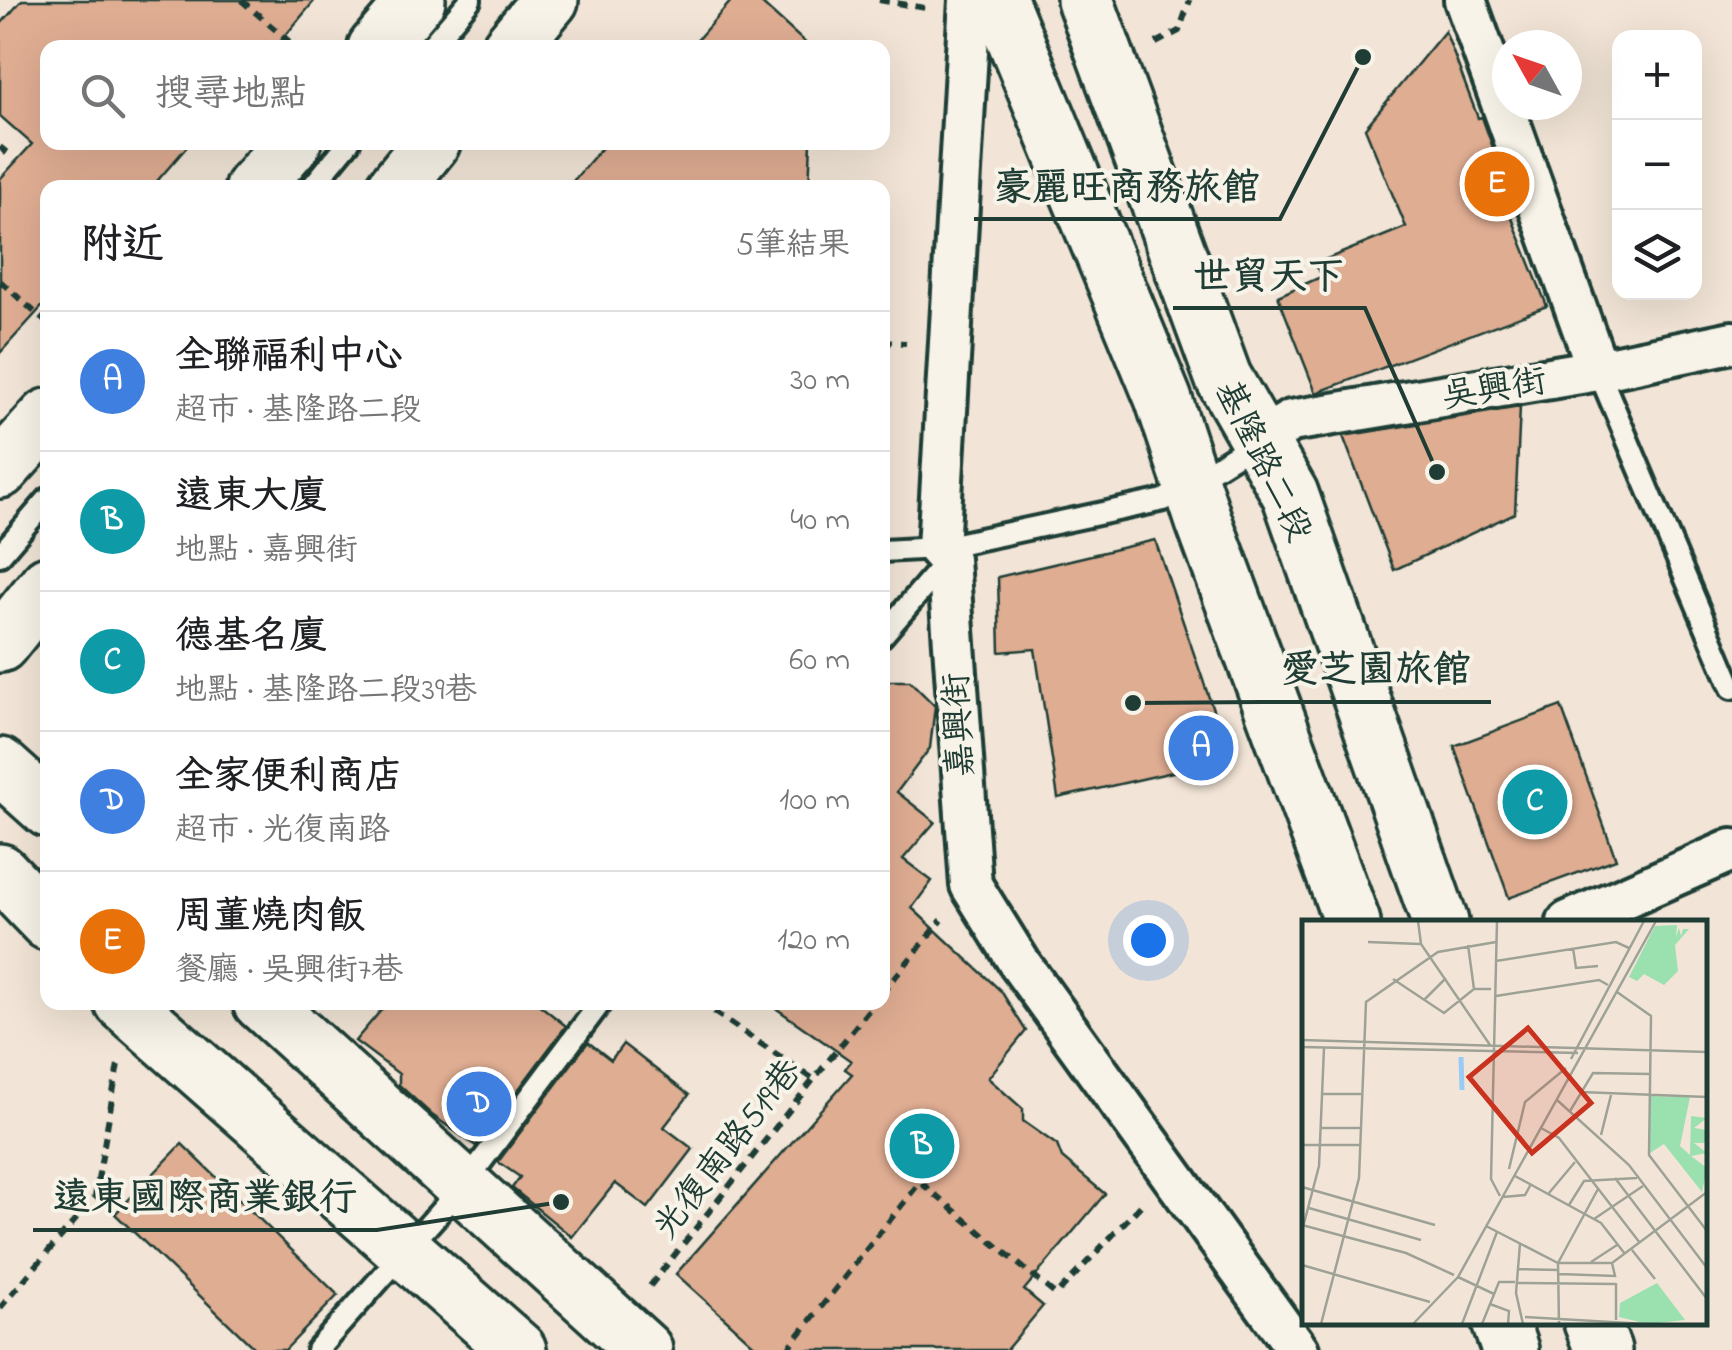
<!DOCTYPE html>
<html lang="zh-TW">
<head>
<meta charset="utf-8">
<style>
	:root { --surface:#fff; --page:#f6f6f6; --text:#202124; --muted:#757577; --line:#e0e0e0; --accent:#d93025 }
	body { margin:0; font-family:"Indie Flower","LXGW WenKai TC",sans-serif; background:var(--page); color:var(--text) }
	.controls { position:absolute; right:30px; top:30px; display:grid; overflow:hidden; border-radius:20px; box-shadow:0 10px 40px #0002 }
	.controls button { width:90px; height:90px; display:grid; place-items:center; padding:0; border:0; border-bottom:2px solid var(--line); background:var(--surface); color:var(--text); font:50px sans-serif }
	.compass { position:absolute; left:1492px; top:30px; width:90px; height:90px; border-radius:50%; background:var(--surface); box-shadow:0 10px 40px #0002; rotate:310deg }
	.you { position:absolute; left:1148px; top:940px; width:35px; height:35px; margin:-25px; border:8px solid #fff; border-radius:50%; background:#1a73e8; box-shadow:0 0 0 15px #1a73e833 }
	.badge { display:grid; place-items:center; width:65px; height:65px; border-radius:50%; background:var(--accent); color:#fff; font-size:32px; font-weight:700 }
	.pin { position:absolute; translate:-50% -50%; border:5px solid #fff; box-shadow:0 2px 10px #0006 }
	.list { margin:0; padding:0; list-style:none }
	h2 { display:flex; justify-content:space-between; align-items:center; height:130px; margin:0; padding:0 40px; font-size:42px }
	h2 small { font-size:32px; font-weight:400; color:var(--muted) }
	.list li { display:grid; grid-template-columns:65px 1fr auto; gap:30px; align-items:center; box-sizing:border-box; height:140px; padding:0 40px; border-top:2px solid var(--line) }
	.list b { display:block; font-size:38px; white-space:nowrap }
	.list p { margin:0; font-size:32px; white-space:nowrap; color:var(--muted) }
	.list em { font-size:32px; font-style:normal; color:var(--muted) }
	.icon { flex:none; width:55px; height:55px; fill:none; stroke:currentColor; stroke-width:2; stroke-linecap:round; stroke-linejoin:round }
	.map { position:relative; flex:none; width:1732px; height:1350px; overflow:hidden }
	.search { position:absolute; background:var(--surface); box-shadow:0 10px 40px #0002; left:40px; top:40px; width:850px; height:110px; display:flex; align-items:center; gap:25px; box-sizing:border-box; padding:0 35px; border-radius:20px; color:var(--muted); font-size:38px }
	.panel { position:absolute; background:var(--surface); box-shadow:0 10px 40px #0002; left:40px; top:180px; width:850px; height:830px; border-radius:20px }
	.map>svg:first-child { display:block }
	.building { fill:#dfad92; stroke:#1f3d34; stroke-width:2.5 }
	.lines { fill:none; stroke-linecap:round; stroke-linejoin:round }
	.service-casing { stroke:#1f3d34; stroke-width:28 }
	.minor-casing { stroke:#1f3d34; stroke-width:48 }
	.secondary-casing { stroke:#1f3d34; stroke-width:62 }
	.path { stroke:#1f3d34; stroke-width:6; stroke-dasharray:10 8; stroke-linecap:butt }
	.service { stroke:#f7f3e8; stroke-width:20 }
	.minor { stroke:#f7f3e8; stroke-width:40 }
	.secondary { stroke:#f7f3e8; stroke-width:55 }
	.labels { text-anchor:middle; stroke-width:8; stroke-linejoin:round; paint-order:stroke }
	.street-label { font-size:35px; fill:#1f3d34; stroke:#f7f3e8 }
	.inset-river { fill:none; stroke:#98cbf5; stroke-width:5 }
	.inset-road { fill:none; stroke:#9ea296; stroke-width:2.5 }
	.view { fill:#c8321e; fill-opacity:0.15; stroke:#c8321e; stroke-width:5 }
	.inset-edge { fill:none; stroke:#1f3d34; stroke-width:5 }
	.leader { fill:none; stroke:#1f3d34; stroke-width:4 }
	.callout-dot { fill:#1f3d34; stroke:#f7f3e8; stroke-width:4 }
	.callout-label { font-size:38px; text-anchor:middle; font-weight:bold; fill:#1f3d34; stroke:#f7f3e8; stroke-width:8; stroke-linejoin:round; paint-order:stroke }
</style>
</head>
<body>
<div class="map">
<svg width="1732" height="1350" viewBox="0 0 1732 1350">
	<rect width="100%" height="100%" fill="#f2e5d7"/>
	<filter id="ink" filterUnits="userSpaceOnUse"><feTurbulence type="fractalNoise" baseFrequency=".01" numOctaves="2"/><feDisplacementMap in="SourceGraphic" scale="20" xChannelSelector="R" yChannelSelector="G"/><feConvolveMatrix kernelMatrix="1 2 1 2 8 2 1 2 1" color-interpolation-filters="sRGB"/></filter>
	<g filter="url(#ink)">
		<g class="building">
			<path d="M22,0H315L275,48H48V142H191L151,188H48V300L0,353V179L32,144L0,116V25Z"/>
			<path d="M732,0H758L811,48H690Z"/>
			<path d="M1445,31L1478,118L1482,117L1510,195L1504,198L1547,306L1316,393L1278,296L1323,276L1314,264L1406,227L1365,128Z"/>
			<path d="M607,142H811L809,188H567Z"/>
			<path d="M1520,407L1515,513L1394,570L1343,436Z"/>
			<path d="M1155,540L1230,759L1058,798L1035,649L1000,652L998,577Z"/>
			<path d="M882,681H910L935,706L930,748L897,792L935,822L903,859L932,881L912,908L1001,991L1026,1031L988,1078L1023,1109V1121L1057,1145L1062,1158L1105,1194L1024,1290L1043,1306L1006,1350H760L676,1274L852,1074L845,1069L851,1061L767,1002H882Z"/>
			<path d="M1561,706L1616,859L1509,898L1454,746Z"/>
			<path d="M388,1002H536L566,1026L476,1146L432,1115L399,1085V1074L355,1041Z"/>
			<path d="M588,1042L611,1060L623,1044L689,1095L664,1127L693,1149L648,1208L615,1183L572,1237L512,1188L520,1177L498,1162Z"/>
			<path d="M182,1144L338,1295L285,1350H256L115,1214Z"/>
		</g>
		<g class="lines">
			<g class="service-casing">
				<g id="service">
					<path d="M429,48L470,0"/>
					<path d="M311,188L349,142"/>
					<path d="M1598,370L1732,688"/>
					<path d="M882,551L938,548L1164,500L1258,441"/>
					<path d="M0,555L48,499"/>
					<path d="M882,636L946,561"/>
					<path d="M317,1350L463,1186L601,1002"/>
				</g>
			</g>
			<g class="minor-casing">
				<g id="minor">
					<path d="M970,0L938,548L948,559L971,885L1020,964L1298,1350"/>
					<path d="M1465,0L1598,370"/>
					<path d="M1260,440L1291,421L1598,370L1732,342"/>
					<path d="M1568,922L1732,850"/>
				</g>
			</g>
			<g class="secondary-casing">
				<g id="secondary">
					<path d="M999,0L1163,398L1204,522L1352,922"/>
					<path d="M1085,0L1223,377L1290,494L1440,922"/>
					<path d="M376,48L417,0"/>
					<path d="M510,48L550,0"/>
					<path d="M253,188L293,142"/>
					<path d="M395,188L432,142"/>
					<path d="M0,470L48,417"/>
					<path d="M0,644L48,584"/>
					<path d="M0,766L48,809"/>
					<path d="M0,872L48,922"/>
					<path d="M123,1002L518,1350"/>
					<path d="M261,1002L644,1350"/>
					<path d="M1500,1322L1510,1350"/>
					<path d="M1592,1322L1603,1350"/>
				</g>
			</g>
			<g class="path">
				<path d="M241,0L291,43"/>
				<path d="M879,0L925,8"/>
				<path d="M1156,43L1179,31L1190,0"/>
				<path d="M0,147L5,151L0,157"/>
				<path d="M0,281L47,323"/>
				<path d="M882,342L906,343"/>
				<path d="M882,993L942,920"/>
				<path d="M699,1002L812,1078"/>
				<path d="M650,1286L875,1002"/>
				<path d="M0,1308L95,1197L118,1064"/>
				<path d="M787,1350L920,1182L1056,1295L1143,1203"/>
			</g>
			<use href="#service" class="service"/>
			<use href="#minor" class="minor"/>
			<use href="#secondary" class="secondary"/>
		</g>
	</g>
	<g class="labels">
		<g class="street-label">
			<text transform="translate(1494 387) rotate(-9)" y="12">吳興街</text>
			<text transform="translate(1265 460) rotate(64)" y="12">基隆路二段</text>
			<text transform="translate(957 725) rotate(-93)" y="12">嘉興街</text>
			<text transform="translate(726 1148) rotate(-52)" y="12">光復南路519巷</text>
		</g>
	</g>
	<g transform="translate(1302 920)">
		<rect width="405" height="405" fill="#f2e5d7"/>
		<path d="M375,5L374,17L377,8L379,16L381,9H387L373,25L376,51L362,65L342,54L335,61L327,57L353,6ZM348,176L388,177L378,226L388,235L389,196L405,198L392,208L405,210V223H392L405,233L389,236L405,248L400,272L362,224L348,233ZM355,363L383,400L346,404L317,397L318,383Z" fill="#9ae1af"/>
		<path class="inset-river" d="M159,137L160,170"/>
		<path class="inset-road" d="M116,1L119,24L188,125M195,1L189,259L198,276M66,22L118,24M166,25L172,69M271,28L274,48L296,46M194,41L314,22L327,28M91,59L142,93L172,69H189M315,72L349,96L347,235L405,311M194,76L297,60L306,65M122,80L144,58M0,120L405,132M0,127L276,133M269,139L342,1M279,172L405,177M19,174H59M255,180L327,245L405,348M268,191L291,153L349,154M19,208H59M239,208L257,218L338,323M299,215L309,175M0,225H58M207,249L223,182L264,148M213,256L299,303L323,334M313,258L405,379M0,267L133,305M247,273L273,242M201,277L223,275L229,264M267,285L282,261L335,258M7,288L119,320M292,299L341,266M0,305L104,333L152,355M184,306L256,343H310L405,272M0,311L17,246L22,128M218,324L214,373L221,404M330,330L353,359M289,342L315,325M256,343L296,269M256,343L257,404M0,345L128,382M215,349L257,350M257,354L313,356L310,343M156,357L192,374M214,363L314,364M188,384L207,391L206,404M223,397L344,404M314,400V363M19,404L57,258L64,82L136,32L194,22M111,404L156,357L354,1M160,404L195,312M180,404L197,362H213"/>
		<path class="view" d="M226,108L289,183L230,233L167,157Z"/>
		<rect width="405" height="405" class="inset-edge"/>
	</g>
	<path class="leader" d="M1363 57L1280 219H974M1437 472L1365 308H1173M1133 703L1261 702H1491M561 1202L377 1230H33"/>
	<g class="callout-dot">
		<circle cx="1363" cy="57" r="10"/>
		<circle cx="1437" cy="472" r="10"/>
		<circle cx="1133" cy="703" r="10"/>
		<circle cx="561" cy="1202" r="10"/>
	</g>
	<g class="callout-label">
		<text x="1127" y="199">豪麗旺商務旅館</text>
		<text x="1269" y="288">世貿天下</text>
		<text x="1376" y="681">愛芝園旅館</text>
		<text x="205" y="1209">遠東國際商業銀行</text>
	</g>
</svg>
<div class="controls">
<button>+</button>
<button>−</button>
<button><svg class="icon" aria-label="layers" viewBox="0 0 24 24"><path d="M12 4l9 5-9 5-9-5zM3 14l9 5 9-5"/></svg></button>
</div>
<svg class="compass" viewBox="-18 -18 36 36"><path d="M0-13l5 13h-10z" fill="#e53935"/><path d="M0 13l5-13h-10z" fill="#757577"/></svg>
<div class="you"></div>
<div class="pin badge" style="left:1201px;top:748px;background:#3f7fe0">A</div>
<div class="pin badge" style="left:922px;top:1146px;background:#0f9aa8">B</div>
<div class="pin badge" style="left:1535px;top:802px;background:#0f9aa8">C</div>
<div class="pin badge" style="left:479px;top:1104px;background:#3f7fe0">D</div>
<div class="pin badge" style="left:1497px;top:184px;background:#e8710a">E</div>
<div class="search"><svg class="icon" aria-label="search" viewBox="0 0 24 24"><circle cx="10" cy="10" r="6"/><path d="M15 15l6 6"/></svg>搜尋地點</div>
<section class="panel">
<h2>附近<small>5筆結果</small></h2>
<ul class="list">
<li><span class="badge" style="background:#3f7fe0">A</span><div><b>全聯福利中心</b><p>超市 · 基隆路二段</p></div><em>30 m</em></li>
<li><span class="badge" style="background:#0f9aa8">B</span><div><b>遠東大廈</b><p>地點 · 嘉興街</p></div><em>40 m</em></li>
<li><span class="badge" style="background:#0f9aa8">C</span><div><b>德基名廈</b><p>地點 · 基隆路二段39巷</p></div><em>60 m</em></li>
<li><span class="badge" style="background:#3f7fe0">D</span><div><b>全家便利商店</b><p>超市 · 光復南路</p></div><em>100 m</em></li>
<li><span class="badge" style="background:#e8710a">E</span><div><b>周董燒肉飯</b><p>餐廳 · 吳興街7巷</p></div><em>120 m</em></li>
</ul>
</section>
</div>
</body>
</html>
